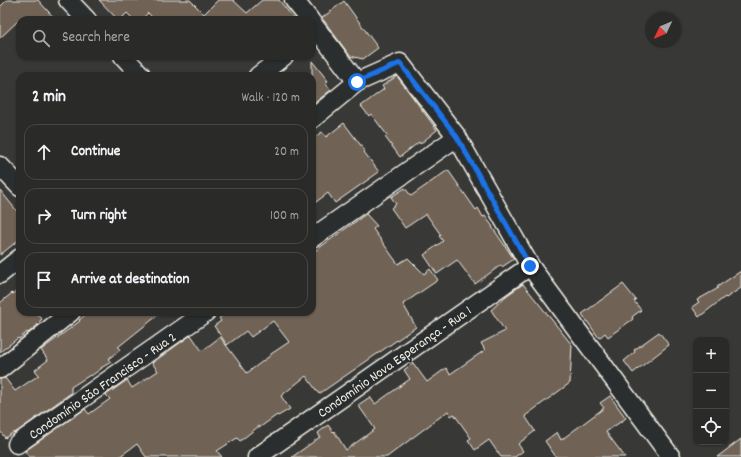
<!DOCTYPE html>
<html lang="en">
<head>
<meta charset="utf-8">
<style>
	:root { --surface:#2a2a28; --page:#363634; --text:#f1f3f6; --muted:#a5a7a8; --line:#464645 }
	body { margin:0; font-family:Dekko,sans-serif; background:var(--page); color:var(--text) }
	.controls { position:absolute; right:12px; bottom:12px; display:grid; overflow:hidden; border-radius:8px; box-shadow:0 1px 3px #0004 }
	.controls button { width:36px; height:36px; display:grid; place-items:center; padding:0; border:0; border-bottom:1px solid var(--line); background:var(--surface); color:var(--text); font:20px sans-serif }
	.compass { position:absolute; left:645px; top:12px; width:36px; height:36px; border-radius:50%; background:var(--surface); box-shadow:0 1px 3px #0004; rotate:226deg }
	.stop { position:absolute; width:12px; height:12px; margin:-9px; border:3px solid #1a73e8; border-radius:50%; background:#fff }
	.stop.end { background:#1a73e8; border-color:#fff; box-shadow:0 1px 4px #0008 }
	.list { margin:0; padding:0; list-style:none }
	h2 { display:flex; justify-content:space-between; align-items:center; height:52px; margin:0; padding:0 16px; font-size:17px }
	h2 small { font-size:13px; font-weight:400; color:var(--muted) }
	.list li { display:grid; grid-template-columns:26px 1fr auto; gap:12px; align-items:center; box-sizing:border-box; height:56px; margin:0 8px 8px; padding:0 8px; border:1px solid var(--line); border-radius:12px }
	.list b { display:block; font-size:15px; white-space:nowrap }
	.list em { font-size:13px; font-style:normal; color:var(--muted) }
	.icon { flex:none; width:22px; height:22px; fill:none; stroke:currentColor; stroke-width:2; stroke-linecap:round; stroke-linejoin:round }
	.map { position:relative; flex:none; width:741px; height:457px; overflow:hidden }
	.search { position:absolute; background:var(--surface); box-shadow:0 1px 3px #0004; left:16px; top:16px; width:300px; height:44px; display:flex; align-items:center; gap:10px; box-sizing:border-box; padding:0 14px; border-radius:12px; color:var(--muted); font-size:15px }
	.panel { position:absolute; background:var(--surface); box-shadow:0 1px 3px #0004; left:16px; top:72px; width:300px; height:244px; border-radius:12px }
	.map>svg:first-child { display:block }
	.building { fill:#706357; stroke:#f4f1e8 }
	.lines { fill:none; stroke-linecap:round; stroke-linejoin:round }
	.minor-casing { stroke:#f4f1e8; stroke-width:21 }
	.minor { stroke:#2a2d2e; stroke-width:18 }
	.route { stroke:#1a73e8; stroke-width:5 }
	.labels { text-anchor:middle; stroke-width:4; stroke-linejoin:round; paint-order:stroke }
	.street-label { font-size:14px; fill:#f4f1e8; stroke:#2a2d2e }
</style>
</head>
<body>
<div class="map">
<svg width="741" height="457" viewBox="0 0 741 457">
	<rect width="100%" height="100%" fill="#383836"/>
	<filter id="ink" filterUnits="userSpaceOnUse"><feTurbulence type="fractalNoise" baseFrequency=".025" numOctaves="2"/><feDisplacementMap in="SourceGraphic" scale="8" xChannelSelector="R" yChannelSelector="G"/><feConvolveMatrix kernelMatrix="1 2 1 2 8 2 1 2 1" color-interpolation-filters="sRGB"/></filter>
	<g filter="url(#ink)">
		<g class="building">
			<path d="M7,0H38L56,20H19L0,38V7Z"/>
			<path d="M99,0H190L204,14L218,0H233L247,13L262,0H279L295,20H155L148,13L141,20H134L127,13L120,20H118Z"/>
			<path d="M344,1L378,48L363,59L350,56L322,18Z"/>
			<path d="M312,61L328,81L325,83L331,90L312,105Z"/>
			<path d="M397,76L437,130L420,144L419,142L400,157L385,137L387,135L371,114L369,116L361,106L384,89L382,86Z"/>
			<path d="M344,123L365,151L364,152L379,172L335,203L328,193L312,205V139L322,132L326,137Z"/>
			<path d="M448,170L476,210L478,208L483,217L485,216L493,227H492L514,259L502,267L501,265L475,284L457,260L437,274L424,255L443,241L439,236L441,235L426,214L405,228L391,208L396,204L391,197L405,188L411,196Z"/>
			<path d="M0,190L20,215V239L0,255Z"/>
			<path d="M366,214L377,226L373,229L398,264L408,258L424,274L430,269L438,280L403,304L416,327L319,394L306,376L281,396L290,409L278,416L277,415L259,428V426L240,441L237,438L217,451L222,457H146L137,444L119,457H29L25,451L85,409L89,414L110,399L106,395L127,380L132,388L158,371L152,363L191,335L202,351L220,337L247,373L271,355V354L289,342L273,321L251,337L246,331L227,345L214,326L221,321L219,318L229,312H312V253Z"/>
			<path d="M741,271V288L726,298L725,297L699,317L692,307L699,302L697,300L715,290L718,288L717,287Z"/>
			<path d="M523,284L572,345L570,383L525,416L535,431L518,444L523,451L515,457H501L489,440L475,450L468,440L471,438L454,414L451,416L448,411L387,457H292L320,437L318,433L328,425L333,432L334,431L346,450L375,429L358,405L370,397L375,404L410,379L404,370L413,363L427,382L446,368L450,374L485,350L481,343L505,331L491,310L506,296Z"/>
			<path d="M623,284L636,300L634,301L641,310L632,317L633,319L608,337L605,333L599,338L582,314Z"/>
			<path d="M20,289V312H36L42,319L37,324L38,325L28,333L27,332L19,339L18,338L0,352V303L12,293L13,294Z"/>
			<path d="M89,312H162L118,347L120,350L108,359L111,362L101,368H102L91,376L90,375L71,387V393L15,433L14,432L5,438L0,431V379L5,378L15,391L39,375L35,370L48,360L41,350L80,321L79,320Z"/>
			<path d="M659,332L669,345L633,373L624,361L635,352L634,350Z"/>
			<path d="M610,396L626,418L606,432L625,457H556L545,441L557,432L561,440L604,408L600,403Z"/>
			<path d="M741,439V457H717Z"/>
		</g>
		<g class="lines">
			<g class="minor-casing">
				<g id="minor">
					<path d="M68,0L87,20"/>
					<path d="M294,0L310,20"/>
					<path d="M312,23L357,82"/>
					<path d="M123,56L141,75"/>
					<path d="M258,76L284,56"/>
					<path d="M312,119L357,82L400,63L457,137L530,266L671,457"/>
					<path d="M0,166L20,187"/>
					<path d="M312,238L457,137"/>
					<path d="M0,274L20,258"/>
					<path d="M0,369L71,312"/>
					<path d="M17,444L206,312"/>
					<path d="M257,457L530,266"/>
				</g>
			</g>
			<use href="#minor" class="minor"/>
		</g>
	</g>
	<g class="lines" filter="url(#ink)">
		<path class="route" d="M357,82L400,63L457,137L530,266"/>
	</g>
	<g class="labels">
		<g class="street-label">
			<text transform="translate(394 361) rotate(-35)" y="5">Condomínio Nova Esperança - Rua 1</text>
			<text transform="translate(102 385) rotate(-35)" y="5">Condomínio São Francisco - Rua 2</text>
		</g>
	</g>
</svg>
<div class="controls">
<button>+</button>
<button>−</button>
<button><svg class="icon" aria-label="locate" viewBox="0 0 24 24"><circle cx="12" cy="12" r="6"/><path d="M12 2v4M12 18v4M2 12h4M18 12h4"/></svg></button>
</div>
<svg class="compass" viewBox="-18 -18 36 36"><path d="M0-13l5 13h-10z" fill="#e53935"/><path d="M0 13l5-13h-10z" fill="#a5a7a8"/></svg>
<div class="stop" style="left:357px;top:82px"></div>
<div class="stop end" style="left:530px;top:266px"></div>
<div class="search"><svg class="icon" aria-label="search" viewBox="0 0 24 24"><circle cx="10" cy="10" r="6"/><path d="M15 15l6 6"/></svg>Search here</div>
<section class="panel">
<h2>2 min<small>Walk · 120 m</small></h2>
<ul class="list">
<li><svg class="icon" aria-label="ahead" viewBox="0 0 24 24"><path d="M12 20V5M6 11l6-6 6 6"/></svg><div><b>Continue</b></div><em>20 m</em></li>
<li><svg class="icon" aria-label="right" viewBox="0 0 24 24"><path d="M7 20v-9h11M14 6l5 5-5 5"/></svg><div><b>Turn right</b></div><em>100 m</em></li>
<li><svg class="icon" aria-label="arrive" viewBox="0 0 24 24"><path d="M6 21V4h12l-3 4 3 4H6"/></svg><div><b>Arrive at destination</b></div></li>
</ul>
</section>
</div>
</body>
</html>
